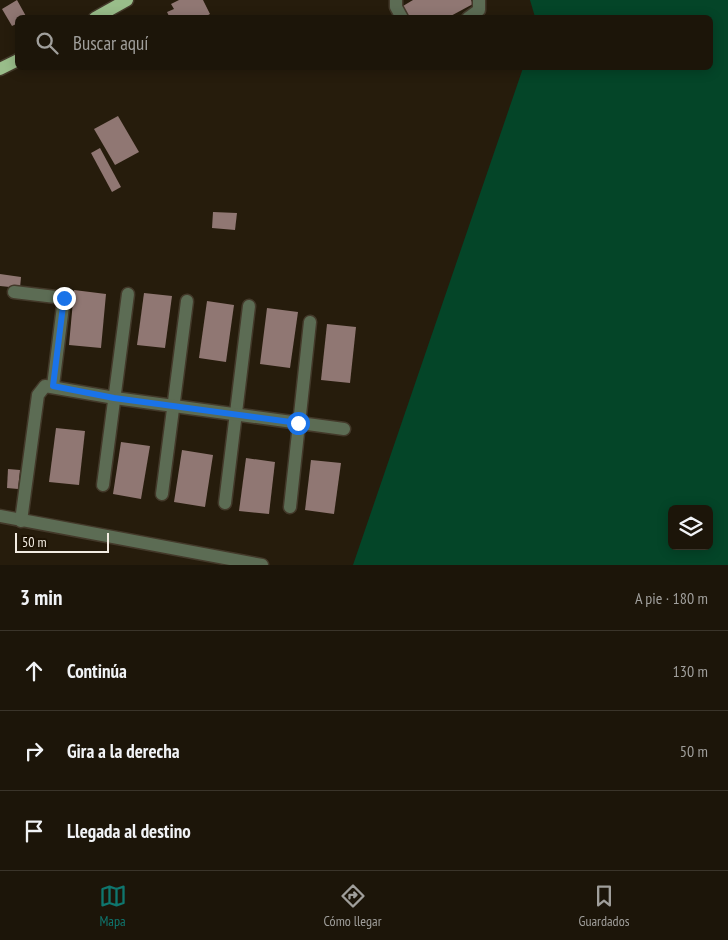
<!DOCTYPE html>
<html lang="es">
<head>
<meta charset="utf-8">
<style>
	:root { --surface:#1c1509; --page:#251e12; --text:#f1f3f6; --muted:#a09f9c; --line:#3a342a; --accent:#0f766e }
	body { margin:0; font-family:"PT Sans Narrow",sans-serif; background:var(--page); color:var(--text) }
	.controls { position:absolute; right:15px; bottom:15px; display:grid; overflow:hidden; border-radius:8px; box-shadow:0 2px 12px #0003 }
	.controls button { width:45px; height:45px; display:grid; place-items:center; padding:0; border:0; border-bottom:1px solid var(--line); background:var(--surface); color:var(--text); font:25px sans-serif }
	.scale { position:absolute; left:15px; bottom:12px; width:94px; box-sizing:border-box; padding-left:5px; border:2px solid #f3ece2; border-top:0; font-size:14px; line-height:18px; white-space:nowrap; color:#f3ece2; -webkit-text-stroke:4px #1d1304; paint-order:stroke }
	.stop { position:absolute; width:15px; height:15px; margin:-11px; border:4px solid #1a73e8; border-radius:50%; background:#fff }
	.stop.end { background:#1a73e8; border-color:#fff; box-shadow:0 1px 5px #0008 }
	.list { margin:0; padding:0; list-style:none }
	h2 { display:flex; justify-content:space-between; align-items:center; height:65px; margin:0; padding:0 20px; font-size:21px }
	h2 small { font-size:16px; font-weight:400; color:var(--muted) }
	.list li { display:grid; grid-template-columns:32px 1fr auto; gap:15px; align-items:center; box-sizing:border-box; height:80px; padding:0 20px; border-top:1px solid var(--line) }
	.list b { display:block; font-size:19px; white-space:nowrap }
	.list em { font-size:16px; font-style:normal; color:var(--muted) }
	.icon { flex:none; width:28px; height:28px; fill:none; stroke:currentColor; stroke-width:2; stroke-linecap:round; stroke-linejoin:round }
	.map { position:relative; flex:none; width:728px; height:565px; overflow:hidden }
	.search { position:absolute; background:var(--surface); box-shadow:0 2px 12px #0003; left:15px; right:15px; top:15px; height:55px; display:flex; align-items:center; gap:12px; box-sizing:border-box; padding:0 18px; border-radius:8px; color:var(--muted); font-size:19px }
	.sheet { height:305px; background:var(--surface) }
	nav { display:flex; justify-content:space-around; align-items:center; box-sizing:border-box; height:70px; border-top:1px solid var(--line); background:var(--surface); font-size:14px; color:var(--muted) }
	nav a { display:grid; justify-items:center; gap:2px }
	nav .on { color:var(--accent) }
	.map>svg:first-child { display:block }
	.green { fill:#044528; fill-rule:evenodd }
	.building { fill:#907773 }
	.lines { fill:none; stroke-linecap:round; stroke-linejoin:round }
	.minor-casing { stroke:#43392a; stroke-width:15 }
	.major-casing { stroke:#43392a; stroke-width:15 }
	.minor { stroke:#5c6c54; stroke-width:12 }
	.major { stroke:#99bd8a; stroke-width:12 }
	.route { stroke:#1a73e8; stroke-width:6 }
</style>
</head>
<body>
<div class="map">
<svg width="728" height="565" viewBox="0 0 728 565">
	<rect width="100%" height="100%" fill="#261c0c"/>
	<path class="green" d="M530,0H728V565H353L523,68H710V18L535,17ZM672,509H709V546H672Z"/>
	<g class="building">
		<path d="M17,0L27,18H18V23L12,26L2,9Z"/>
		<path d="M179,0H203L210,14L203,18H170L167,12L174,9L171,4Z"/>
		<path d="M413,0H471L473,4L447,18H409L403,6Z"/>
		<path d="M118,116L139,152L115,165L94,129Z"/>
		<path d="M100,148L121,187L112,192L91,153Z"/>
		<path d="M213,212L237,213L235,230L212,228Z"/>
		<path d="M0,274L21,277L20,288L0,286Z"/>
		<path d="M74,290L106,294L101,348L69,345Z"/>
		<path d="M144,293L172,296L165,348L137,345Z"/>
		<path d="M207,301L234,305L226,362L199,358Z"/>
		<path d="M267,308L298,312L290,368L260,364Z"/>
		<path d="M327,324L356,327L350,383L321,380Z"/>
		<path d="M56,428L85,431L79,485L49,482Z"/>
		<path d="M121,442L150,446L141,499L113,494Z"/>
		<path d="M182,450L213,455L205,507L174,502Z"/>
		<path d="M246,458L275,462L269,514L239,511Z"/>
		<path d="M311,460L341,463L334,514L305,510Z"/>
		<path d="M8,469L20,470L18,489L7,488Z"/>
	</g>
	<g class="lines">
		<g class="minor-casing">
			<g id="minor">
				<path d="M396,0V7L402,18"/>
				<path d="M468,18L479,10V0"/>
				<path d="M14,292L64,298L53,386"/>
				<path d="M103,485L128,294"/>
				<path d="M162,494L187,301"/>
				<path d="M225,503L249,306"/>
				<path d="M290,507L310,322"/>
				<path d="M0,516L262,565"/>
				<path d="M21,521L38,395L45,386L115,398L344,429"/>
			</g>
		</g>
		<g class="major-casing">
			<g id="major">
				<path d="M95,18L127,0"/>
				<path d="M0,69L18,60"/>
			</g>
		</g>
		<use href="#minor" class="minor"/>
		<use href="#major" class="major"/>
	</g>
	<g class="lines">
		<path class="route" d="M64,298L53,386L114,398L298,423"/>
	</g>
</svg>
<div class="controls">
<button><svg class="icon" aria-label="layers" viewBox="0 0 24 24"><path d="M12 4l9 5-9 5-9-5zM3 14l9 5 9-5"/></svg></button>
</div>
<div class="scale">50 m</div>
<div class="stop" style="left:298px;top:423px"></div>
<div class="stop end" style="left:64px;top:298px"></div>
<div class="search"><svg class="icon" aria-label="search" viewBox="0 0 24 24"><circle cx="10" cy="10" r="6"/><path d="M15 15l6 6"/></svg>Buscar aquí</div>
</div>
<section class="sheet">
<h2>3 min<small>A pie · 180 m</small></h2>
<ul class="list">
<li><svg class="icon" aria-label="ahead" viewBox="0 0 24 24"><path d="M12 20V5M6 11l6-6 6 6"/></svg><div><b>Continúa</b></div><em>130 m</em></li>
<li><svg class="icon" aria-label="right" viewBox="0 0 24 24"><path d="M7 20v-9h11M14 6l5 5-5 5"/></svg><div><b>Gira a la derecha</b></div><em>50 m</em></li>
<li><svg class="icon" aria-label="arrive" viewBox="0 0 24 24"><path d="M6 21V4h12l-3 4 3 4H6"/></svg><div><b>Llegada al destino</b></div></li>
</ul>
</section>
<nav>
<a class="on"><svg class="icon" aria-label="map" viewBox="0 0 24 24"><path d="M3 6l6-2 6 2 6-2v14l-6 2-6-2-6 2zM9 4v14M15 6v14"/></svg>Mapa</a>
<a><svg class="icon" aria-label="directions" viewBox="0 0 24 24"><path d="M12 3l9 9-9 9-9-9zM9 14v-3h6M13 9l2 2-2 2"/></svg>Cómo llegar</a>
<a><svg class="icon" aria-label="saved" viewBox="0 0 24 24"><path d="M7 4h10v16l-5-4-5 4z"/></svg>Guardados</a>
</nav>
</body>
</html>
